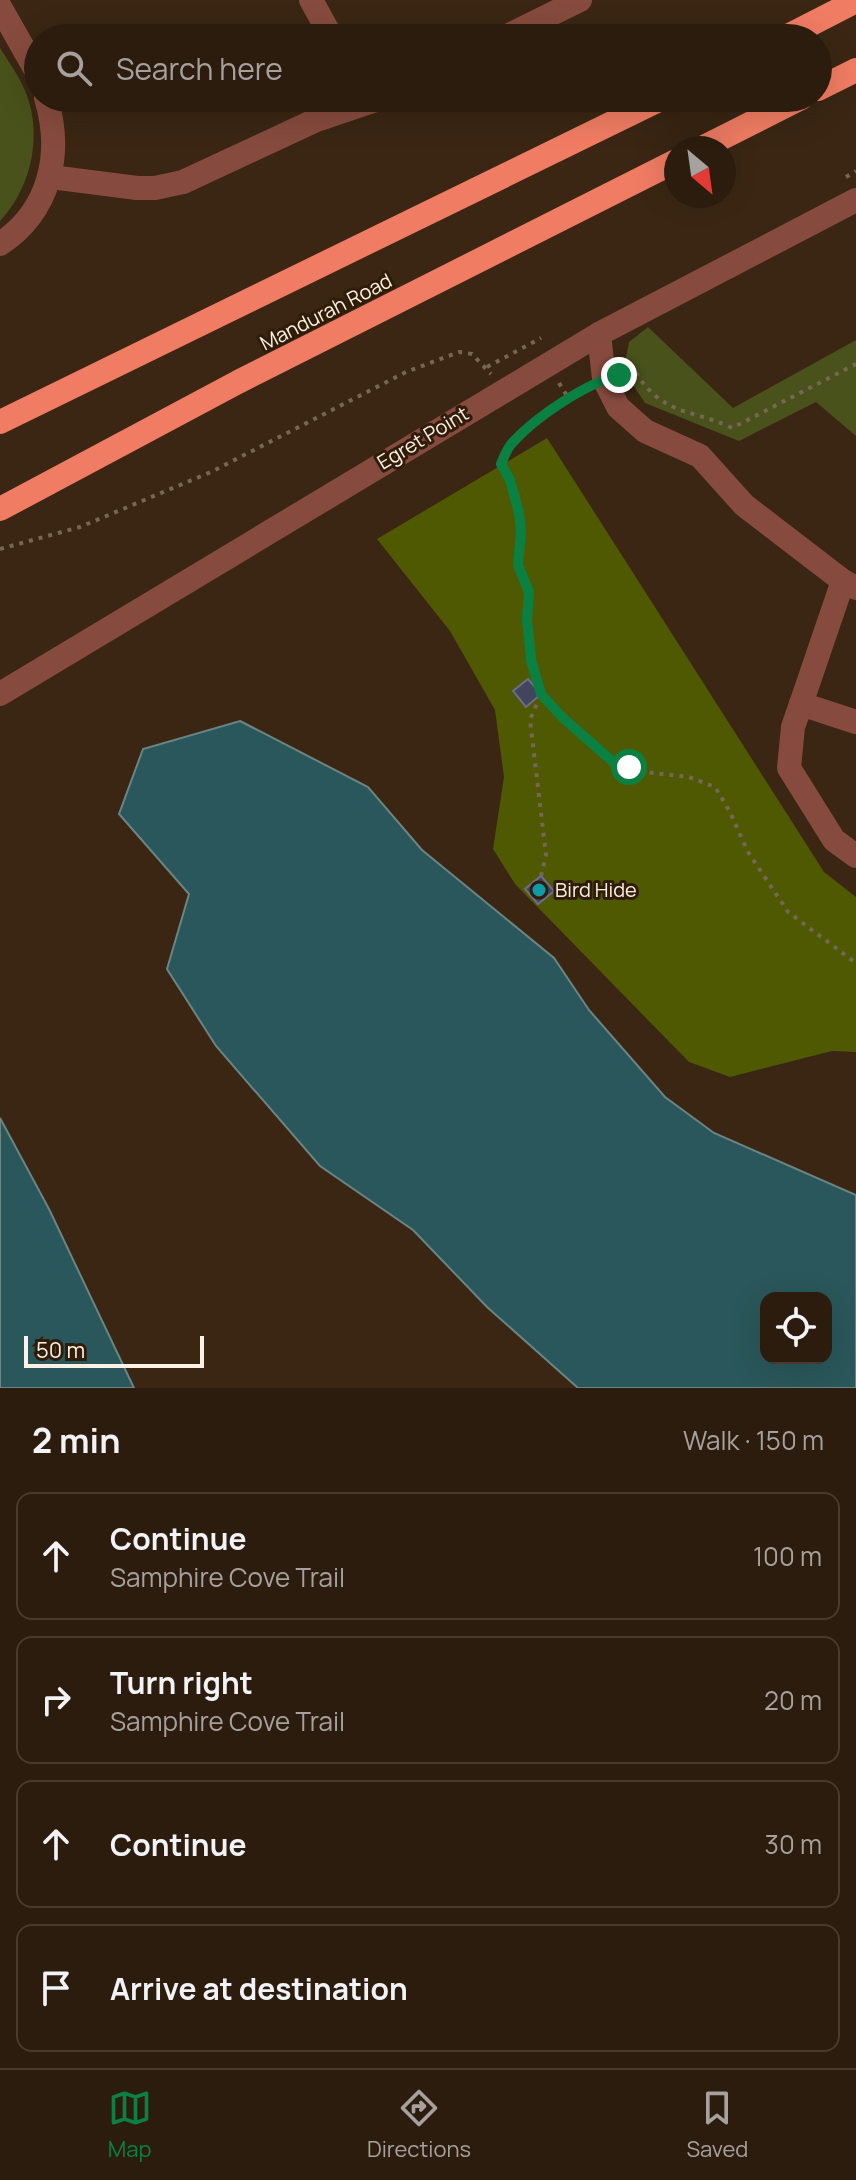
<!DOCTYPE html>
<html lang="en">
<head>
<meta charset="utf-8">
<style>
	:root { --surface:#2c1c0e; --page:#342517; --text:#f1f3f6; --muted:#a6a19e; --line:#483a2e; --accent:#0b8043 }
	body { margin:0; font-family:Manrope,sans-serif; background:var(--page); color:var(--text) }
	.controls { position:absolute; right:24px; bottom:24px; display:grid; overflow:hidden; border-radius:16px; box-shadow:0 8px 32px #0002 }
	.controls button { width:72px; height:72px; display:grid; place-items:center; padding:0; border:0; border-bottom:2px solid var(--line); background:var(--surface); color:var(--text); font:40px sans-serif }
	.compass { position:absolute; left:664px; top:136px; width:72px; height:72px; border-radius:50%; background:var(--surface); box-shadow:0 8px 32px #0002; rotate:151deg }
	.scale { position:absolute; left:24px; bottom:20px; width:180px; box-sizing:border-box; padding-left:8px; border:4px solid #fef1e5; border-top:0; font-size:22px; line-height:28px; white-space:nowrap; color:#fef1e5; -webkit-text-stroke:6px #301d09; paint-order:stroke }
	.stop { position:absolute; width:24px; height:24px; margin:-18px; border:6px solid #0b8043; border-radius:50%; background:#fff }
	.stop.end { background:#0b8043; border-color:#fff; box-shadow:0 2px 8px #0008 }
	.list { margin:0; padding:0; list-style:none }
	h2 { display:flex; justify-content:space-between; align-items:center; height:104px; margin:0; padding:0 32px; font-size:34px }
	h2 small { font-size:26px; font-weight:400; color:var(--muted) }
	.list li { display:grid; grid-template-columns:52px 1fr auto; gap:24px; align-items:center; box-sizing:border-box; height:128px; margin:0 16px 16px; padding:0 16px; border:2px solid var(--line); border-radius:16px }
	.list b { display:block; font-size:30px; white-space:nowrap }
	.list p { margin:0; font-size:26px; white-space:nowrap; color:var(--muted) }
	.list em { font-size:26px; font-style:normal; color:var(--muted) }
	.icon { flex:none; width:44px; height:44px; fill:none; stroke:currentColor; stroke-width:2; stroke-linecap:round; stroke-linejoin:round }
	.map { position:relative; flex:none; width:856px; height:1388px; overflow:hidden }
	.search { position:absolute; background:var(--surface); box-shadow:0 8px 32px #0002; left:24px; right:24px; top:24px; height:88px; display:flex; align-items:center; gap:20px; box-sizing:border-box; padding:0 28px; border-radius:44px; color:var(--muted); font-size:30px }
	.sheet { height:680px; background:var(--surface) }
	nav { display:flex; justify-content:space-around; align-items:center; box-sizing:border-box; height:112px; border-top:2px solid var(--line); background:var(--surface); font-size:22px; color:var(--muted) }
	nav a { display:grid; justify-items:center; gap:4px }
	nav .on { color:var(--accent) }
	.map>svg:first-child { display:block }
	.green { fill:#49521a }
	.forest { fill:#4f5902 }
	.water { fill:#2a575b; stroke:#6a8584; stroke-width:2; fill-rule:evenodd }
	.building { fill:#43455e; stroke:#6b6d89; stroke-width:2 }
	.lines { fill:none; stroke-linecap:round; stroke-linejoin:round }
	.path { stroke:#786655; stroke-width:4; stroke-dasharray:4 6; stroke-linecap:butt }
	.minor { stroke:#864b3e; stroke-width:24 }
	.highway { stroke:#f07c63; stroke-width:24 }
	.route { stroke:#0b8043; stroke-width:10 }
	.culture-dot { fill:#0f9aa8; stroke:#301d09; stroke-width:3 }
	.labels { text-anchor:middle; stroke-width:6; stroke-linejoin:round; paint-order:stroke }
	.street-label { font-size:20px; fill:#fef1e5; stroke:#301d09 }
	.poi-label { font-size:20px; fill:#fef1e5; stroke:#301d09; text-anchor:start }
</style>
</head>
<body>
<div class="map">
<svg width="856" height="1388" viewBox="0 0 856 1388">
	<rect width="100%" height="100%" fill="#3a2613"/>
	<g class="green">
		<path d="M0,48C8,61 17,73 23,86C44,130 33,186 0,221Z"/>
		<path d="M648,327L733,408L856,340V436L816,402L739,441L645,403L631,382L625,363L629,342Z"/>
	</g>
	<path class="forest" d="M547,438L824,872L856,897V1052L832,1051L730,1077L689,1062L515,884L493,849L504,777L495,710L450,631L377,539Z"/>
	<g class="water">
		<path d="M240,721L368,787L422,850L554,958L589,1010L665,1097L714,1133L856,1195V1388H578L487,1307L413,1230L320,1166L216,1046L167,969L189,894L119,814L143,749ZM766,1298H826V1358H766Z"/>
		<path d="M0,1118L49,1209L134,1388H0Z"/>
	</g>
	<g class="building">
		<path d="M528,679L541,694L526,707L513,691Z"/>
		<path d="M541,876L554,891L538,904L525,889Z"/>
	</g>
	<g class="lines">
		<g class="path">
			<path d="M846,177L856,171"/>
			<path d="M487,367L541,338"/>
			<path d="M627,373L635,371C662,416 690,408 732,428L856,364"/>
			<path d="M559,383L569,399"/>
			<path d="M586,389C552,409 518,429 501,464L510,480L519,513L521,531L518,565L529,592L527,619L531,660L541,694L562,717L613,762L645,772L689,777L715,787L730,812L748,852L788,912L856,963"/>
			<path d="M0,549L80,527L211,472L406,372L459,352L472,354L491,374"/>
			<path d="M541,876L546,855L530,720L541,694"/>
		</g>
		<g class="minor">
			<path d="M311,0L332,38"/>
			<path d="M0,7L38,74"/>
			<path d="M503,38L580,0"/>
			<path d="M51,177L137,188H155L183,182L314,121L382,98"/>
			<path d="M0,244C50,211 63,154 46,98"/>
			<path d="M599,334L604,379L618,407L645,431L700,456L744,505L843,581L856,588"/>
			<path d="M843,581L801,704L856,722"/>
			<path d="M0,694L599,334L856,200"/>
			<path d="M801,704L793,727L789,768L834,840L856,856"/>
		</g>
		<g class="highway">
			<path d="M784,38L856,1"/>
			<path d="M818,89L856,70"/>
			<path d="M702,148L801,98"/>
			<path d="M0,422L663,98"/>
			<path d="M0,509L238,382L676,161"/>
		</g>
	</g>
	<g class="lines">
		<path class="route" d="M619,375C585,384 537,416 513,442C507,448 504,457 501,464L510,480L519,513L521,531L518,565L529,592L527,619L531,660L541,694L562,717L613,762L629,767"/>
	</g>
	<circle class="culture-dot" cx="539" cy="890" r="8"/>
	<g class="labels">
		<g class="street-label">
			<text transform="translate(326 312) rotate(-27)" y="7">Mandurah Road</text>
			<text transform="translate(423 438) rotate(-31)" y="7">Egret Point</text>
		</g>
		<g class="poi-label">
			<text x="555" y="897">Bird Hide</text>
		</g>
	</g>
</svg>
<div class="controls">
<button><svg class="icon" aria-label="locate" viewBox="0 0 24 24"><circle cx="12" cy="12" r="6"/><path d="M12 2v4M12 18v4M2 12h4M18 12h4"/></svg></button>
</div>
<svg class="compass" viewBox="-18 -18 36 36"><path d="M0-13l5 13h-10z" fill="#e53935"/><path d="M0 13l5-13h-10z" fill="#a6a19e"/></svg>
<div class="scale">50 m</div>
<div class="stop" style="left:629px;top:767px"></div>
<div class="stop end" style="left:619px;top:375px"></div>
<div class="search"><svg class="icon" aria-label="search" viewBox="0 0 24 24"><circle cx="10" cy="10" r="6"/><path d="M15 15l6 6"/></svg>Search here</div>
</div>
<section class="sheet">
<h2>2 min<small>Walk · 150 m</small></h2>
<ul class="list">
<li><svg class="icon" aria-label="ahead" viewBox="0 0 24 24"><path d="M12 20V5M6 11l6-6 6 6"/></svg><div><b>Continue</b><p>Samphire Cove Trail</p></div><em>100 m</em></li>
<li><svg class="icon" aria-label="right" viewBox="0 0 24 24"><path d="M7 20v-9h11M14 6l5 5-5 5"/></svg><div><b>Turn right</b><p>Samphire Cove Trail</p></div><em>20 m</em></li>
<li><svg class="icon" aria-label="ahead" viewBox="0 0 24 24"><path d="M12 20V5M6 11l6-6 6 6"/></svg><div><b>Continue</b></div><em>30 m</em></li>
<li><svg class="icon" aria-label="arrive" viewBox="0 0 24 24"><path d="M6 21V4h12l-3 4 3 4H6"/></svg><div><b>Arrive at destination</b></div></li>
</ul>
</section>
<nav>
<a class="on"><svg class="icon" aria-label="map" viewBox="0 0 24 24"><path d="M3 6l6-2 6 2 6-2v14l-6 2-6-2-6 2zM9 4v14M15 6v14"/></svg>Map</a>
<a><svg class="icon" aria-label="directions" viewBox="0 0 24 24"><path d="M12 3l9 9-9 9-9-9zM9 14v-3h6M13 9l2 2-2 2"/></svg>Directions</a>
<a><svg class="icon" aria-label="saved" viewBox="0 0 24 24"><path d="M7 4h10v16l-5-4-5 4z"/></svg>Saved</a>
</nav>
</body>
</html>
